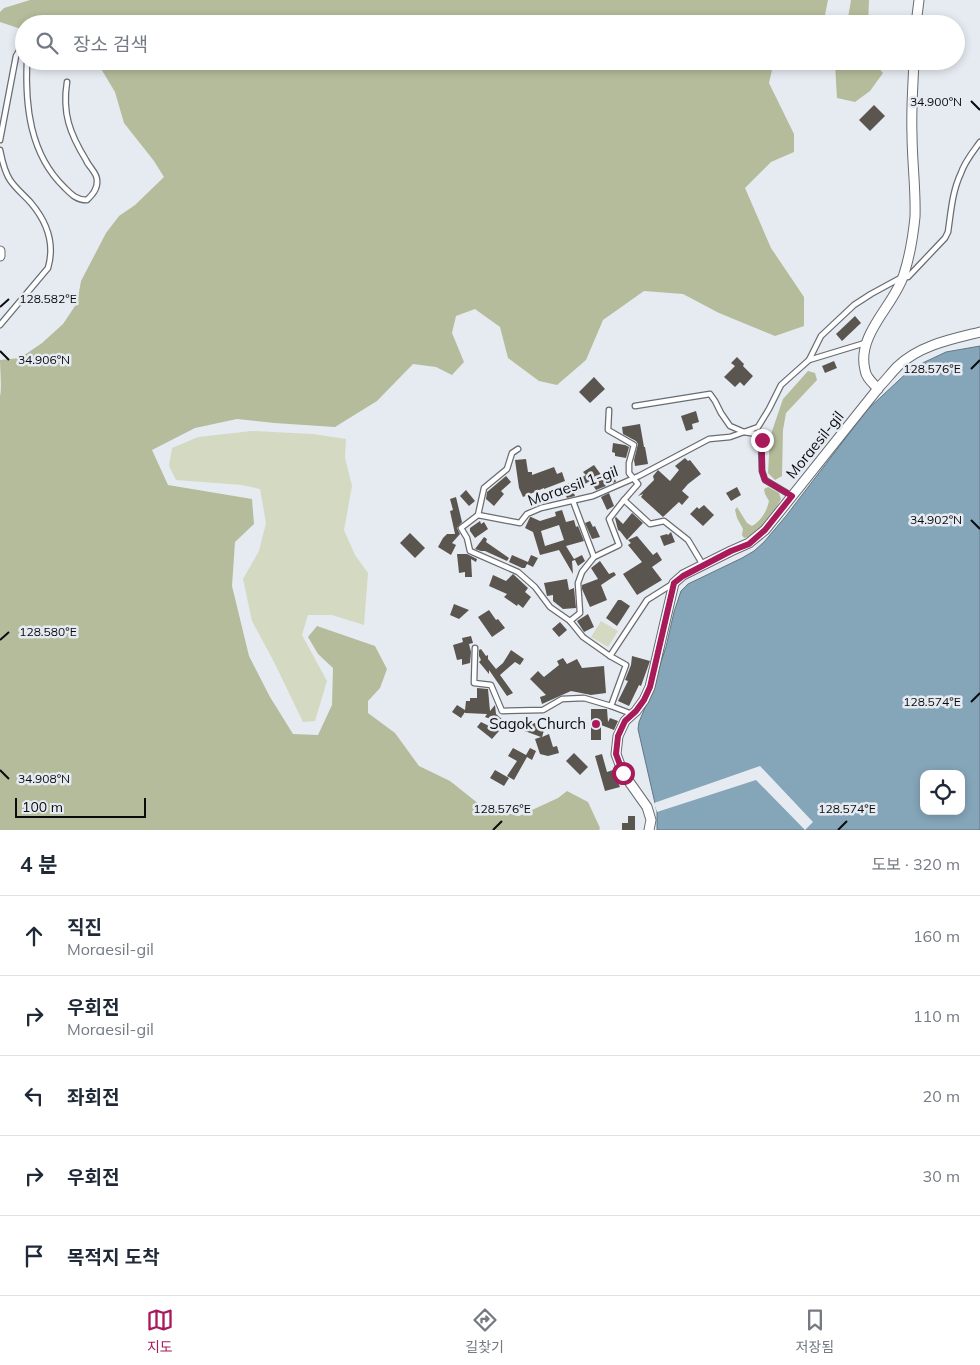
<!DOCTYPE html>
<html lang="ko">
<head>
<meta charset="utf-8">
<style>
	:root { --surface:#fff; --page:#f6f6f7; --text:#1f2937; --muted:#747a83; --line:#e0e1e3; --accent:#a91a5a }
	body { margin:0; font-family:Mulish,"Noto Sans KR",sans-serif; background:var(--page); color:var(--text) }
	.controls { position:absolute; right:15px; bottom:15px; display:grid; overflow:hidden; border-radius:10px; box-shadow:0 2px 8px #0003 }
	.controls button { width:45px; height:45px; display:grid; place-items:center; padding:0; border:0; border-bottom:1px solid var(--line); background:var(--surface); color:var(--text); font:25px sans-serif }
	.scale { position:absolute; left:15px; bottom:12px; width:131px; box-sizing:border-box; padding-left:5px; border:2px solid #0a0b0e; border-top:0; font-size:14px; line-height:18px; white-space:nowrap; color:#0a0b0e; -webkit-text-stroke:4px #e6ebf2; paint-order:stroke }
	.stop { position:absolute; width:15px; height:15px; margin:-11px; border:4px solid #a91a5a; border-radius:50%; background:#fff }
	.stop.end { background:#a91a5a; border-color:#fff; box-shadow:0 1px 5px #0008 }
	.list { margin:0; padding:0; list-style:none }
	h2 { display:flex; justify-content:space-between; align-items:center; height:65px; margin:0; padding:0 20px; font-size:21px }
	h2 small { font-size:16px; font-weight:400; color:var(--muted) }
	.list li { display:grid; grid-template-columns:32px 1fr auto; gap:15px; align-items:center; box-sizing:border-box; height:80px; padding:0 20px; border-top:1px solid var(--line) }
	.list b { display:block; font-size:19px; white-space:nowrap }
	.list p { margin:0; font-size:16px; white-space:nowrap; color:var(--muted) }
	.list em { font-size:16px; font-style:normal; color:var(--muted) }
	.icon { flex:none; width:28px; height:28px; fill:none; stroke:currentColor; stroke-width:2; stroke-linecap:round; stroke-linejoin:round }
	.map { position:relative; flex:none; width:980px; height:830px; overflow:hidden }
	.search { position:absolute; background:var(--surface); box-shadow:0 2px 8px #0003; left:15px; right:15px; top:15px; height:55px; display:flex; align-items:center; gap:12px; box-sizing:border-box; padding:0 18px; border-radius:28px; color:var(--muted); font-size:19px }
	.sheet { height:465px; background:var(--surface) }
	nav { display:flex; justify-content:space-around; align-items:center; box-sizing:border-box; height:70px; border-top:1px solid var(--line); background:var(--surface); font-size:14px; color:var(--muted) }
	nav a { display:grid; justify-items:center; gap:2px }
	nav .on { color:var(--accent) }
	.map>svg:first-child { display:block }
	.green { fill:#d4d9c2 }
	.forest { fill:#b5bc9b }
	.water { fill:#85a5b9; stroke:#607786; fill-rule:evenodd }
	.pier { fill:#e6ebf2 }
	.building { fill:#5a554f; fill-rule:evenodd }
	.lines { fill:none; stroke-linecap:round; stroke-linejoin:round }
	.lane-casing { stroke:#686c73; stroke-width:7 }
	.street-casing { stroke:#686c73; stroke-width:11 }
	.lane { stroke:#fff; stroke-width:4.5 }
	.street { stroke:#fff; stroke-width:9 }
	.route { stroke:#a91a5a; stroke-width:6 }
	.ticks { fill:none; stroke:#0a0b0e; stroke-width:2 }
	.poi-dot { fill:#a91a5a; stroke:#e6ebf2; stroke-width:2 }
	.labels { text-anchor:middle; stroke-width:5; stroke-linejoin:round; paint-order:stroke }
	.street-label { font-size:15px; fill:#0a0b0e; stroke:#e6ebf2 }
	.poi-label { font-size:15px; fill:#0a0b0e; stroke:#e6ebf2; text-anchor:end }
	.ticks-label { font-size:12px; text-anchor:middle; fill:#0a0b0e; stroke:#e6ebf2; stroke-width:5; stroke-linejoin:round; paint-order:stroke }
</style>
</head>
<body>
<div class="map">
<svg width="980" height="830" viewBox="0 0 980 830">
	<rect width="100%" height="100%" fill="#e6ebf2"/>
	<g class="green">
		<path d="M252,431L313,434L346,439L345,458L352,486L344,530L355,555L368,573L364,625L332,615H308L302,635L327,681L315,721L303,722L274,662L252,621L243,579L259,551L266,523L260,489L242,485L176,480L169,466L172,448L198,437Z"/>
		<path d="M601,621L618,631L608,647L591,637Z"/>
	</g>
	<g class="forest">
		<path d="M30,0H828L825,15L818,24H24V30L0,22V12L4,8Z"/>
		<path d="M851,0H869L868,24H847Z"/>
		<path d="M95,61H774L769,83L794,134V152L771,162L745,188L771,248L804,297V326L775,336L719,313L683,294L644,291L603,320L586,360L557,385L539,381L508,358L500,327L475,309L456,316L452,333L464,362L452,375L436,367L413,364L377,401L335,427L274,423L237,419L195,428L152,450L168,485L252,499L254,524L235,542L232,586L249,656L270,697L293,734L318,735L332,705L333,668L318,654L308,637L317,626L375,646L387,669L380,688L368,701V713L395,733L419,766L450,781L484,808L519,816L558,798L567,791L588,802L600,828L599,830H0V396C2,389 0,368 0,360L20,358L42,343L63,324L77,303L81,281L106,233L119,216L135,205L164,177L154,161L124,123L115,92L97,62Z"/>
		<path d="M836,61H873L883,73L870,91L855,102L837,98L835,65Z"/>
		<path d="M808,371L815,373L817,380L786,413L783,430L782,476L775,480L768,473L770,437L783,399Z"/>
		<path d="M768,487L779,493L781,499C772,515 763,534 744,538L742,535L743,529L737,518L735,510L737,507L747,523L752,526C761,521 767,511 769,501L765,494L764,489Z"/>
	</g>
	<path class="water" d="M980,346V830H657V812L638,729L639,722L647,703L666,647L674,612L681,591L688,584L742,558L754,551L764,542L786,516L867,410L912,368L946,352ZM924,774H961V811H924Z"/>
	<path class="pier" d="M760,766L813,822L805,830L756,780L657,812L654,803Z"/>
	<g class="building">
		<path d="M874,105L885,116L870,131L859,120Z"/>
		<path d="M855,316L861,323L842,341L836,334Z"/>
		<path d="M737,357L744,364L743,366L753,376L744,386L740,382L735,387L724,377L735,366L731,363Z"/>
		<path d="M834,361L837,368L825,373L822,366Z"/>
		<path d="M594,377L605,389L590,403L579,392Z"/>
		<path d="M696,411L699,422L692,424L693,429L686,431L681,416Z"/>
		<path d="M640,424L644,447H645L648,464L635,466L634,460L638,444L636,441L623,434L622,427Z"/>
		<path d="M613,443L625,445L629,447L626,458L615,456V453L612,452Z"/>
		<path d="M685,458L688,461L690,460L701,474L688,484L682,491L689,497L682,505L679,502L663,517L641,497L643,494L638,496L654,480L653,476L658,470L670,481L679,470L675,466Z"/>
		<path d="M526,459L528,472H532V475L554,467L557,474L562,472L565,481L544,489V488L523,497L519,488L515,460Z"/>
		<path d="M594,465L602,476L613,473L616,482L605,485L606,486L596,490L590,481L573,491L575,496L567,498L562,487L569,483L570,484L586,475L583,472Z"/>
		<path d="M506,476L511,482L501,491L504,494L494,506L486,499L487,492Z"/>
		<path d="M737,487L741,495L731,501L726,493Z"/>
		<path d="M466,490L475,501L469,506L460,496Z"/>
		<path d="M609,493L614,506L607,510L601,497Z"/>
		<path d="M456,497L462,522L457,528L460,534L452,543L456,545L451,555L438,547L443,538L447,534H455L450,511L453,510L450,499Z"/>
		<path d="M704,505L714,515L703,526L690,514L697,507L699,509Z"/>
		<path d="M562,510L566,522L574,520L576,527L578,526L584,541L566,546L574,559L582,555L585,561L578,566L575,560L572,561L573,574L559,550L540,555L533,532L525,528L530,517H531L540,521L556,516L555,512ZM559,525L564,540L545,546L541,531Z"/>
		<path d="M632,513L643,523L627,540L620,531L618,530L615,518L616,517L623,524Z"/>
		<path d="M480,521L481,524L484,522L488,529L475,538L470,531V528Z"/>
		<path d="M590,521L593,527L595,526L600,537L592,539L585,523Z"/>
		<path d="M671,532L675,542L664,546L660,536L667,534L668,535Z"/>
		<path d="M410,533L425,548L415,558L400,543Z"/>
		<path d="M637,536L653,555L657,552L662,560L652,567L662,580L637,595L623,574L642,562L628,545L631,543L628,540Z"/>
		<path d="M484,537L487,539L486,542L509,558L507,561L485,551H481L475,549Z"/>
		<path d="M457,554H467L477,559L476,562L471,559L472,577H465V572L459,573Z"/>
		<path d="M512,555L528,562L531,555L538,558L533,567L527,564L525,568H522L509,562Z"/>
		<path d="M600,561L609,574L614,572L616,575L601,585L607,600L590,607L582,589V585L598,579L591,568Z"/>
		<path d="M513,574L528,588L525,592L531,597L523,608L518,604L517,606L504,597L507,594L489,586L493,575L506,581Z"/>
		<path d="M567,579L569,590L574,588L576,608L563,609L553,601V595L547,596L544,583Z"/>
		<path d="M618,600H621L630,606L617,626L606,618Z"/>
		<path d="M454,604L469,610L459,619L450,615Z"/>
		<path d="M489,610L496,620L498,619L505,628L492,637L478,617Z"/>
		<path d="M588,614L594,627L584,632L577,621Z"/>
		<path d="M560,622L567,630L559,637L552,629Z"/>
		<path d="M471,636L473,643L469,644L471,652L470,663L462,665V659L457,660L453,645L463,642L462,638Z"/>
		<path d="M481,649L486,656L488,655V659L496,669L503,663L511,650L524,659L520,665L515,662L500,675L513,693L507,696L489,670V674L479,662L481,660L479,656V650Z"/>
		<path d="M632,656L650,661L641,686L639,685L629,706L618,701L628,681L625,680L631,665Z"/>
		<path d="M563,658L567,664L577,659L582,668L604,666L606,693L591,695L571,691L542,704L540,697L546,695L530,679L538,671L544,677L559,665L557,661Z"/>
		<path d="M477,688L488,689L490,711L495,705L496,714L510,726L485,717L487,714L465,713V712L461,718L452,712L457,705L465,710L466,701H470V698H477Z"/>
		<path d="M591,709H607L608,722L610,718L618,721L614,730L601,725V740H591Z"/>
		<path d="M526,720L545,727L542,737L549,734L553,747L557,746L559,753L548,756L540,754L535,739L541,737L522,730Z"/>
		<path d="M481,722L499,731L492,739L477,727Z"/>
		<path d="M513,748L526,755L530,748L536,751L532,760L527,757L514,780L507,776L517,761L508,756Z"/>
		<path d="M574,753L588,767L580,775L566,761Z"/>
		<path d="M602,754L607,772L613,770L620,787L605,791L595,756Z"/>
		<path d="M495,770L509,778L504,786L490,778Z"/>
		<path d="M628,816H635V830H622V823H628Z"/>
	</g>
	<g class="lines">
		<g class="lane-casing">
			<g id="lane">
				<path d="M27,61C25,106 30,154 64,187C71,194 76,200 87,200C92,195 98,189 97,180C97,173 89,167 86,160C70,134 62,113 67,82"/>
				<path d="M0,140L16,56L19,51H24"/>
				<path d="M0,150C2,160 4,171 10,180C16,189 24,195 31,203C47,222 55,244 48,268L0,325"/>
				<path d="M809,360L821,336L854,305L871,294L904,276L908,277L945,238L948,232C951,212 952,192 961,173C965,161 973,152 980,142"/>
				<path d="M635,406L710,394L715,401L721,413L730,426L744,432L756,434L761,440L762,471L765,480L792,496"/>
				<path d="M609,410L608,430L634,445L629,463V473L638,484L624,500L650,524L664,521L688,540L703,565"/>
				<path d="M573,501L594,557"/>
				<path d="M478,515L484,488L507,469L512,453L518,449"/>
				<path d="M674,583L647,600L610,656L583,637L570,621L550,607L535,587L518,572L470,551L467,538L461,528L478,515L520,523L527,514L541,508L593,496L639,476L709,439L730,437L758,427L769,409L781,385L809,360L865,343"/>
				<path d="M570,621L580,613L578,583L582,572L594,557L619,545L609,519L624,500"/>
				<path d="M475,648L474,683L491,685L502,711L543,710L562,699L584,698L611,706L632,714"/>
				<path d="M610,656L626,665L611,706"/>
			</g>
		</g>
		<g class="street-casing">
			<g id="street">
				<path d="M916,24L919,0"/>
				<path d="M0,251V256"/>
				<path d="M878,389C873,383 866,378 865,370C856,334 895,305 904,274C910,255 913,237 915,217C916,190 912,161 912,134C911,110 913,85 914,61"/>
				<path d="M649,830L651,820L647,807L623,773L616,754L618,736L625,721L636,711L644,700L650,687L674,583L683,575L731,551L749,543L765,530L880,386C886,380 892,372 898,366C920,345 952,339 980,332"/>
			</g>
		</g>
		<use href="#lane" class="lane"/>
		<use href="#street" class="street"/>
	</g>
	<g class="lines">
		<path class="route" d="M623,773L616,754L618,736L625,721L636,711L644,700L650,687L674,583L683,576L731,551L749,544L765,530L792,496L765,480L762,471V440"/>
	</g>
	<path class="ticks" d="M971,101L980,110M0,307L9,299M0,351L9,360M971,369L980,360M971,520L980,529M0,640L9,632M971,702L980,693M0,770L9,779M493,830L502,821M838,830L847,821"/>
	<circle class="poi-dot" cx="596" cy="724" r="5"/>
	<g class="labels">
		<g class="street-label">
			<text transform="translate(815 445) rotate(-51)" y="5">Moraesil-gil</text>
			<text transform="translate(573 486) rotate(-19)" y="5">Moraesil 1-gil</text>
		</g>
		<g class="poi-label">
			<text x="586" y="729">Sagok Church</text>
		</g>
	</g>
	<g class="ticks-label">
		<text x="936" y="106">34.900°N</text>
		<text x="48" y="303">128.582°E</text>
		<text x="44" y="364">34.906°N</text>
		<text x="932" y="373">128.576°E</text>
		<text x="936" y="524">34.902°N</text>
		<text x="48" y="636">128.580°E</text>
		<text x="932" y="706">128.574°E</text>
		<text x="44" y="783">34.908°N</text>
		<text x="502" y="813">128.576°E</text>
		<text x="847" y="813">128.574°E</text>
	</g>
</svg>
<div class="controls">
<button><svg class="icon" aria-label="locate" viewBox="0 0 24 24"><circle cx="12" cy="12" r="6"/><path d="M12 2v4M12 18v4M2 12h4M18 12h4"/></svg></button>
</div>
<div class="scale">100 m</div>
<div class="stop" style="left:623px;top:773px"></div>
<div class="stop end" style="left:762px;top:440px"></div>
<div class="search"><svg class="icon" aria-label="search" viewBox="0 0 24 24"><circle cx="10" cy="10" r="6"/><path d="M15 15l6 6"/></svg>장소 검색</div>
</div>
<section class="sheet">
<h2>4 분<small>도보 · 320 m</small></h2>
<ul class="list">
<li><svg class="icon" aria-label="ahead" viewBox="0 0 24 24"><path d="M12 20V5M6 11l6-6 6 6"/></svg><div><b>직진</b><p>Moraesil-gil</p></div><em>160 m</em></li>
<li><svg class="icon" aria-label="right" viewBox="0 0 24 24"><path d="M7 20v-9h11M14 6l5 5-5 5"/></svg><div><b>우회전</b><p>Moraesil-gil</p></div><em>110 m</em></li>
<li><svg class="icon" aria-label="left" viewBox="0 0 24 24"><path d="M17 20v-9H6M10 6l-5 5 5 5"/></svg><div><b>좌회전</b></div><em>20 m</em></li>
<li><svg class="icon" aria-label="right" viewBox="0 0 24 24"><path d="M7 20v-9h11M14 6l5 5-5 5"/></svg><div><b>우회전</b></div><em>30 m</em></li>
<li><svg class="icon" aria-label="arrive" viewBox="0 0 24 24"><path d="M6 21V4h12l-3 4 3 4H6"/></svg><div><b>목적지 도착</b></div></li>
</ul>
</section>
<nav>
<a class="on"><svg class="icon" aria-label="map" viewBox="0 0 24 24"><path d="M3 6l6-2 6 2 6-2v14l-6 2-6-2-6 2zM9 4v14M15 6v14"/></svg>지도</a>
<a><svg class="icon" aria-label="directions" viewBox="0 0 24 24"><path d="M12 3l9 9-9 9-9-9zM9 14v-3h6M13 9l2 2-2 2"/></svg>길찾기</a>
<a><svg class="icon" aria-label="saved" viewBox="0 0 24 24"><path d="M7 4h10v16l-5-4-5 4z"/></svg>저장됨</a>
</nav>
</body>
</html>
